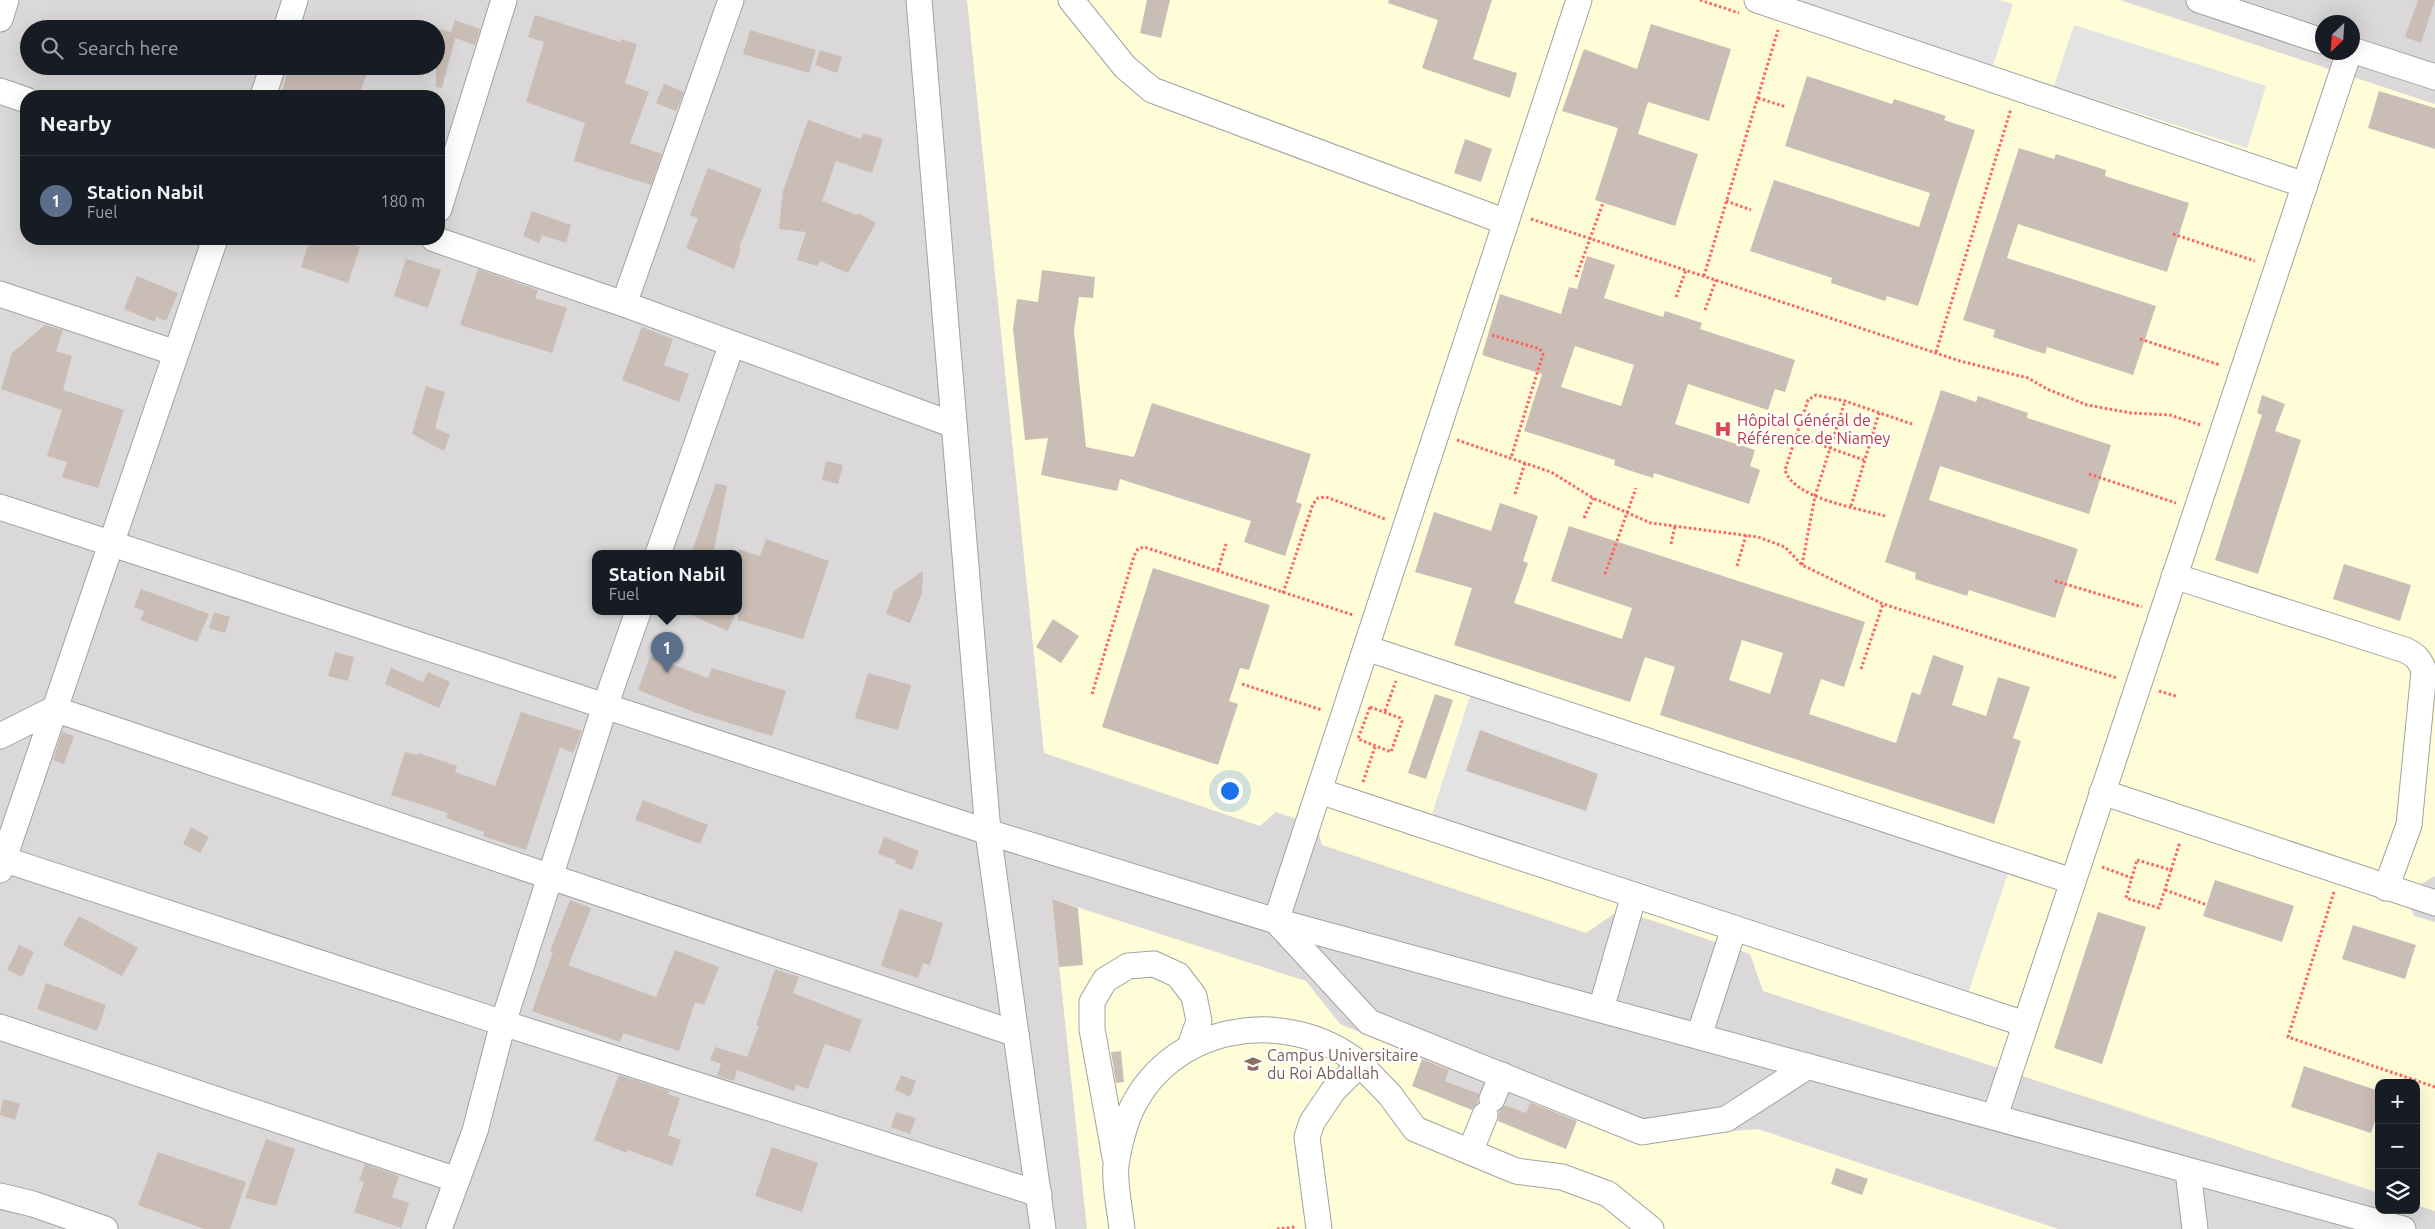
<!DOCTYPE html>
<html lang="en">
<head>
<meta charset="utf-8">
<style>
	:root { --surface:#171b24; --page:#20242c; --text:#f1f3f6; --muted:#9ea1a6; --line:#363941; --accent:#de868f }
	body { margin:0; font-family:Ubuntu,sans-serif; background:var(--page); color:var(--text) }
	.controls { position:absolute; right:15px; bottom:15px; display:grid; overflow:hidden; border-radius:10px; box-shadow:0 5px 20px #0002 }
	.controls button { width:45px; height:45px; display:grid; place-items:center; padding:0; border:0; border-bottom:1px solid var(--line); background:var(--surface); color:var(--text); font:25px sans-serif }
	.compass { position:absolute; left:2315px; top:15px; width:45px; height:45px; border-radius:50%; background:var(--surface); box-shadow:0 5px 20px #0002; rotate:205deg }
	.you { position:absolute; left:1229px; top:790px; width:18px; height:18px; margin:-12px; border:4px solid #fff; border-radius:50%; background:#1a73e8; box-shadow:0 0 0 8px #1a73e833 }
	.badge { display:grid; place-items:center; width:32px; height:32px; border-radius:50%; background:var(--accent); color:#fff; font-size:16px; font-weight:700 }
	.pin { position:absolute; translate:-50% -41px; filter:drop-shadow(0 1px 2px #0008) }
	.pin::after { content:''; position:absolute; top:26px; width:18px; height:15px; background:inherit; clip-path:polygon(0 0,100% 0,50% 100%) }
	.popup { position:absolute; left:592px; top:550px; width:150px; height:65px; box-sizing:border-box; display:grid; place-content:center; border-radius:10px; background:var(--surface); filter:drop-shadow(0 1px 4px #0005); font-size:16px; white-space:nowrap; color:var(--muted) }
	.popup b { font-size:19px; color:var(--text) }
	.popup::after { content:''; position:absolute; left:50%; top:100%; margin-left:-10px; border:10px solid transparent; border-top-color:var(--surface) }
	.list { margin:0; padding:0; list-style:none }
	h2 { display:flex; justify-content:space-between; align-items:center; height:65px; margin:0; padding:0 20px; font-size:21px }
	h2 small { font-size:16px; font-weight:400; color:var(--muted) }
	.list li { display:grid; grid-template-columns:32px 1fr auto; gap:15px; align-items:center; box-sizing:border-box; height:90px; padding:0 20px; border-top:1px solid var(--line) }
	.list b { display:block; font-size:19px; white-space:nowrap }
	.list p { margin:0; font-size:16px; white-space:nowrap; color:var(--muted) }
	.list em { font-size:16px; font-style:normal; color:var(--muted) }
	.icon { flex:none; width:28px; height:28px; fill:none; stroke:currentColor; stroke-width:2; stroke-linecap:round; stroke-linejoin:round }
	.map { position:relative; flex:none; width:2435px; height:1229px; overflow:hidden }
	.search { position:absolute; background:var(--surface); box-shadow:0 5px 20px #0002; left:20px; top:20px; width:425px; height:55px; display:flex; align-items:center; gap:12px; box-sizing:border-box; padding:0 18px; border-radius:28px; color:var(--muted); font-size:19px }
	.panel { position:absolute; background:var(--surface); box-shadow:0 5px 20px #0002; left:20px; top:90px; width:425px; height:155px; border-radius:20px }
	.map>svg:first-child { display:block }
	.residential { fill:#dad8d8; fill-rule:evenodd }
	.education { fill:#fffcd8 }
	.parking { fill:#e3e3e3 }
	.building { fill:#cabdb6; fill-rule:evenodd }
	.lines { fill:none; stroke-linecap:round; stroke-linejoin:round }
	.minor-casing { stroke:#a2a2a2; stroke-width:27 }
	.path { stroke:#ff6360; stroke-width:3; stroke-dasharray:2.5 2.5; stroke-linecap:butt }
	.minor { stroke:#fff; stroke-width:25 }
	.labels { text-anchor:middle; stroke-width:4.5; stroke-linejoin:round; paint-order:stroke }
	.health-label { font-size:16px; fill:#be3a42; stroke:#fff; text-anchor:start }
	.education-label { font-size:16px; fill:#785e54; stroke:#fff; text-anchor:start }
</style>
</head>
<body>
<div class="map">
<svg width="2435" height="1229" viewBox="0 0 2435 1229">
	<rect width="100%" height="100%" fill="#eee8e0"/>
	<path class="residential" d="M0,0H2435V1229H0ZM2322,22H2352V52H2322ZM29,29H436V66H29ZM26,96H439V239H26ZM596,554H738V612H596ZM2379,1083H2416V1210H2379Z"/>
	<g class="education">
		<path d="M967,0H2120L2435,104V876L2419,885L2411,909L2414,916L2435,922V1211L2416,1205V1083H2379V1193L1763,991L1750,954L1654,921L1618,911L1586,933L1322,845L1317,826L1276,812L1260,826L1044,753Z"/>
		<path d="M1052,899L1306,981L1340,1024L1449,1070L1445,1081L1526,1113L1531,1100L1671,1136L1758,1129L2058,1229H1087Z"/>
	</g>
	<g class="parking">
		<path d="M1802,0H1999L2013,4L1993,66L1801,4Z"/>
		<path d="M2074,25L2266,86L2247,148L2054,86Z"/>
		<path d="M1470,696L2008,873L1969,991L1432,814Z"/>
	</g>
	<g class="building">
		<path d="M1147,0H1170L1161,38L1140,33Z"/>
		<path d="M1389,0H1492L1473,59L1517,73L1510,98L1422,68L1438,20L1388,3Z"/>
		<path d="M2418,0H2435L2421,43L2405,37Z"/>
		<path d="M535,15L620,42L621,39L637,44L625,83L649,92L630,143L662,154L651,185L574,161L585,123L526,102L544,42L528,37Z"/>
		<path d="M455,20L480,29L475,45L455,38L442,88L436,87V28L451,32Z"/>
		<path d="M1651,24L1731,49L1709,121L1648,102L1638,134L1698,154L1675,226L1595,200L1618,128L1562,111L1584,49L1637,69Z"/>
		<path d="M750,30L816,50L809,73L743,54Z"/>
		<path d="M820,50L842,57L837,73L815,65Z"/>
		<path d="M289,66H369L359,96H281Z"/>
		<path d="M1807,76L1892,104L1894,99L1946,116L1944,120L1975,130L1918,306L1887,296L1885,301L1831,283L1832,278L1750,251L1774,180L1919,227L1930,193L1785,146Z"/>
		<path d="M664,84L684,92L676,111L656,103Z"/>
		<path d="M2379,91L2435,108V149L2368,128Z"/>
		<path d="M808,120L861,139L863,133L883,139L872,173L836,161L822,201L857,215L858,213L876,223L848,273L820,261L818,266L797,260L806,232L779,229L783,191Z"/>
		<path d="M1465,139L1492,149L1481,182L1454,173Z"/>
		<path d="M2019,148L2054,159L2056,154L2106,170L2105,176L2189,203L2167,272L2018,224L2007,258L2156,306L2133,375L2047,347L2045,354L1993,337L1995,330L1963,320Z"/>
		<path d="M708,168L762,189L739,248H741L734,269L686,248L698,218L690,215Z"/>
		<path d="M532,211L571,225L566,243L542,235L539,243L523,236Z"/>
		<path d="M310,239H335L360,247L348,283L301,267Z"/>
		<path d="M1587,256L1615,265L1604,298L1663,317L1665,311L1702,323L1700,329L1795,360L1785,392L1775,389L1768,410L1688,384L1675,424L1755,450L1750,466L1760,470L1749,504L1654,473L1653,478L1625,469L1614,465L1615,460L1524,431L1542,374L1482,355L1500,294L1561,314L1569,287L1577,289ZM1575,346L1634,365L1621,406L1561,387Z"/>
		<path d="M406,259L441,270L428,308L394,296Z"/>
		<path d="M478,269L538,290L535,298L567,308L552,353L460,325Z"/>
		<path d="M1042,270L1095,277L1093,298L1079,297L1074,331L1086,447L1134,457L1152,403L1311,454L1296,502L1302,504L1285,556L1244,542L1251,521L1120,479L1117,491L1041,475L1048,438L1025,440L1013,329L1017,299L1038,302Z"/>
		<path d="M137,276L178,293L166,321L156,317L155,322L124,309Z"/>
		<path d="M45,325L63,330L56,351L72,356L63,390L124,410L98,488L62,477L67,462L47,456L62,410L1,389L12,353Z"/>
		<path d="M642,327L673,339L664,365L689,374L679,402L622,380Z"/>
		<path d="M426,386L445,392L435,428L450,435L444,451L412,434Z"/>
		<path d="M1941,390L1976,402L1978,396L2028,413L2027,418L2111,445L2089,514L1940,466L1929,500L2078,549L2055,618L1969,590L1967,596L1915,579L1916,573L1885,562Z"/>
		<path d="M2262,395L2285,404L2275,431L2301,440L2258,574L2215,560L2262,415L2257,413Z"/>
		<path d="M826,461L843,465L838,484L822,480Z"/>
		<path d="M716,483L727,486L713,554H691Z"/>
		<path d="M1500,503L1538,516L1523,561L1528,563L1514,603L1622,639L1632,608L1551,581L1569,526L1865,622L1844,687L1821,679L1809,714L1896,743L1912,692L1920,695L1933,655L1964,666L1952,705L1986,716L1998,677L2030,687L2013,738L2021,741L1994,824L1660,715L1675,667L1645,657L1630,702L1454,645L1472,588L1415,572L1434,512L1491,531ZM1742,640L1783,653L1770,694L1729,680Z"/>
		<path d="M766,539L829,561L803,639L738,620V549L760,556Z"/>
		<path d="M2344,564L2411,585L2400,621L2333,599Z"/>
		<path d="M1153,568L1270,605L1249,670L1240,668L1229,701L1238,704L1218,765L1102,727Z"/>
		<path d="M923,571L922,593L910,623L886,614L894,591Z"/>
		<path d="M141,589L209,614L197,642L140,620L145,611L134,607Z"/>
		<path d="M214,612L230,617L225,633L209,628Z"/>
		<path d="M684,612H736L728,631Z"/>
		<path d="M1053,619L1079,636L1061,663L1036,647Z"/>
		<path d="M335,652L354,657L348,681L328,676Z"/>
		<path d="M650,656L708,678L712,668L786,691L772,736L696,713L638,690Z"/>
		<path d="M391,668L423,682L428,672L450,682L439,708L385,684Z"/>
		<path d="M868,673L911,685L898,730L855,718Z"/>
		<path d="M1435,694L1453,700L1426,779L1408,773Z"/>
		<path d="M521,712L582,731L573,753L560,747L526,850L483,836L484,832L446,818L448,813L391,795L405,752L417,755L418,753L457,766L455,772L495,786Z"/>
		<path d="M1480,730L1598,774L1586,811L1466,771Z"/>
		<path d="M62,732L74,736L64,764L53,760Z"/>
		<path d="M643,800L708,825L700,844L635,820Z"/>
		<path d="M191,827L209,837L200,853L183,844Z"/>
		<path d="M884,837L919,851L912,870L895,863L896,860L878,854Z"/>
		<path d="M2215,880L2294,906L2282,942L2203,916Z"/>
		<path d="M1052,899L1078,908L1083,965L1059,967Z"/>
		<path d="M570,900L591,908L569,964L570,966L656,997L675,950L719,967L704,1005L695,1002L679,1051L623,1033L620,1042L532,1011L553,952L550,951Z"/>
		<path d="M900,909L943,923L930,965L923,963L918,978L881,966Z"/>
		<path d="M2098,912L2146,927L2102,1064L2054,1048Z"/>
		<path d="M79,916L138,948L122,976L63,945Z"/>
		<path d="M2353,925L2416,945L2405,979L2342,959Z"/>
		<path d="M19,945L34,952L22,977L7,970Z"/>
		<path d="M775,969L799,977L793,993L862,1020L850,1052L825,1044L808,1089L796,1085L794,1091L737,1070L734,1081L717,1076L721,1064L710,1060L715,1047L747,1057L759,1026L756,1025Z"/>
		<path d="M46,983L106,1005L97,1031L37,1009Z"/>
		<path d="M1121,1051L1124,1082L1116,1083L1111,1052Z"/>
		<path d="M1422,1059L1449,1070L1445,1081L1479,1094L1478,1103L1472,1110L1412,1086Z"/>
		<path d="M2304,1066L2379,1091V1109L2371,1133L2291,1107Z"/>
		<path d="M619,1075L669,1091L668,1094L680,1098L668,1135L681,1140L672,1166L628,1150L627,1153L594,1140Z"/>
		<path d="M901,1075L916,1081L910,1097L895,1090Z"/>
		<path d="M3,1099L20,1104L15,1120L0,1115Z"/>
		<path d="M1530,1102L1577,1121L1566,1149L1498,1121L1499,1111L1505,1105L1526,1113Z"/>
		<path d="M896,1112L916,1118L910,1134L891,1127Z"/>
		<path d="M266,1139L295,1149L276,1206L245,1198Z"/>
		<path d="M772,1147L818,1163L802,1212L755,1196Z"/>
		<path d="M158,1152L246,1182L230,1229H205L138,1205Z"/>
		<path d="M365,1164L399,1176L392,1197L409,1203L401,1228L354,1212L364,1182L359,1180Z"/>
		<path d="M1836,1168L1868,1179L1862,1195L1831,1184Z"/>
	</g>
	<g class="lines">
		<g class="minor-casing">
			<g id="minor">
				<path d="M919,0L988,832L1043,1229"/>
				<path d="M1071,0L1125,67L1152,90L1506,222"/>
				<path d="M1579,0L1276,921L1369,1022L1642,1132L1726,1119L1808,1066"/>
				<path d="M1757,0L2305,185"/>
				<path d="M2199,0L2322,41"/>
				<path d="M0,19L6,0"/>
				<path d="M286,29L295,0"/>
				<path d="M2352,50L2435,77"/>
				<path d="M0,91L26,100"/>
				<path d="M263,96L273,66"/>
				<path d="M439,209L504,0"/>
				<path d="M434,239L624,304L954,425"/>
				<path d="M0,294L176,353"/>
				<path d="M624,304L731,0"/>
				<path d="M0,507L988,832L1276,921L2403,1229"/>
				<path d="M658,554L732,344"/>
				<path d="M2174,576L2405,650C2416,655 2420,660 2424,671L2409,825L2386,888"/>
				<path d="M1366,648L2072,881"/>
				<path d="M0,736L54,709L1016,1034"/>
				<path d="M1319,791L2025,1024"/>
				<path d="M2102,792L2435,903"/>
				<path d="M0,858L503,1023L1039,1194"/>
				<path d="M0,870L215,239"/>
				<path d="M1601,1009L1634,895"/>
				<path d="M0,1027L457,1180"/>
				<path d="M1699,1036L1734,928"/>
				<path d="M1492,1099L1502,1075"/>
				<path d="M1995,1116L2349,52"/>
				<path d="M1470,1152L1485,1115"/>
				<path d="M1115,1157L1092,1029V1002L1105,980L1128,966L1154,964L1178,975L1194,996L1199,1021L1190,1046"/>
				<path d="M2188,1171L2195,1229"/>
				<path d="M0,1196L33,1204L105,1229"/>
				<path d="M439,1229L475,1131L503,1023L605,706L638,612"/>
				<path d="M1122,1229C1120,1209 1114,1185 1116,1165C1118,1150 1123,1131 1128,1117C1166,1024 1285,1004 1360,1064"/>
				<path d="M1319,1229L1307,1137L1312,1122L1333,1091L1360,1064L1390,1095L1415,1129L1516,1171L1562,1177L1608,1194L1651,1229"/>
			</g>
		</g>
		<g class="path">
			<path d="M1700,0L1739,13"/>
			<path d="M1758,98L1786,107"/>
			<path d="M1726,201L1751,210"/>
			<path d="M1531,219L1960,361L2028,378L2047,389L2087,405L2131,413L2170,415L2201,425"/>
			<path d="M2173,234L2255,261"/>
			<path d="M1704,276L1778,30"/>
			<path d="M1576,277L1603,203"/>
			<path d="M1676,297L1686,270"/>
			<path d="M1705,310L1716,280"/>
			<path d="M1492,335L1540,349L1543,354L1511,458"/>
			<path d="M2140,339L2220,365"/>
			<path d="M1936,352L2011,109"/>
			<path d="M1796,436L1864,460"/>
			<path d="M1457,440L1551,472L1593,498L1651,523L1758,537L1785,547L1802,565L1883,604L2117,678"/>
			<path d="M2089,474L2176,503"/>
			<path d="M1515,494L1525,463"/>
			<path d="M1851,506L1879,413"/>
			<path d="M1885,516C1858,508 1794,499 1785,470L1808,400L1816,395L1845,401L1912,424"/>
			<path d="M1584,518L1593,498"/>
			<path d="M1671,544L1675,526"/>
			<path d="M1802,565L1815,496L1845,401"/>
			<path d="M1737,566L1746,535"/>
			<path d="M1218,570L1226,544"/>
			<path d="M1605,574L1636,488"/>
			<path d="M2055,581L2142,607"/>
			<path d="M1283,593L1313,504L1318,498L1326,497L1385,519"/>
			<path d="M1861,669L1883,604"/>
			<path d="M1242,684L1322,710"/>
			<path d="M2159,691L2176,696"/>
			<path d="M1092,694L1134,556L1138,549L1144,547L1353,615"/>
			<path d="M1370,707L1400,718L1402,721L1391,752L1358,739Z"/>
			<path d="M1385,711L1396,681"/>
			<path d="M1363,782L1375,747"/>
			<path d="M2137,860L2171,870L2159,908L2126,898Z"/>
			<path d="M2102,867L2132,878"/>
			<path d="M2171,870L2180,842"/>
			<path d="M2165,890L2207,905"/>
			<path d="M2334,892L2288,1037L2435,1087"/>
			<path d="M1277,1229L1295,1227"/>
		</g>
		<use href="#minor" class="minor"/>
	</g>
	<defs>
		<g id="hospital-bare" transform="scale(1.35)"><path d="M-5-5h3v3.5h4V-5h3V5h-3V1.5h-4V5h-3Z" fill="#e0444e" stroke="#fff" stroke-width="2.5" paint-order="stroke"/></g>
		<g id="university-bare" transform="scale(1.35)"><path d="M0-5L7-2L0 1L-7-2ZM-4 1L0 2.5L4 1V4Q0 6-4 4Z" fill="#8d6e63" stroke="#fff" stroke-width="2.5" paint-order="stroke"/></g>
	</defs>
	<g fill-rule="evenodd">
		<use href="#hospital-bare" x="1723" y="429"/>
		<use href="#university-bare" x="1253" y="1064"/>
	</g>
	<g class="labels">
		<g class="health-label">
			<text x="1737" y="426">Hôpital Général de<tspan x="1737" dy="18">Référence de Niamey</tspan></text>
		</g>
		<g class="education-label">
			<text x="1267" y="1061">Campus Universitaire<tspan x="1267" dy="18">du Roi Abdallah</tspan></text>
		</g>
	</g>
</svg>
<div class="controls">
<button>+</button>
<button>−</button>
<button><svg class="icon" aria-label="layers" viewBox="0 0 24 24"><path d="M12 4l9 5-9 5-9-5zM3 14l9 5 9-5"/></svg></button>
</div>
<svg class="compass" viewBox="-18 -18 36 36"><path d="M0-13l5 13h-10z" fill="#e53935"/><path d="M0 13l5-13h-10z" fill="#9ea1a6"/></svg>
<div class="you"></div>
<div class="pin badge" style="left:667px;top:673px;background:#5c6f8a">1</div>
<div class="popup"><b>Station Nabil</b>Fuel</div>
<div class="search"><svg class="icon" aria-label="search" viewBox="0 0 24 24"><circle cx="10" cy="10" r="6"/><path d="M15 15l6 6"/></svg>Search here</div>
<section class="panel">
<h2>Nearby<small></small></h2>
<ul class="list">
<li><span class="badge" style="background:#5c6f8a">1</span><div><b>Station Nabil</b><p>Fuel</p></div><em>180 m</em></li>
</ul>
</section>
</div>
</body>
</html>
